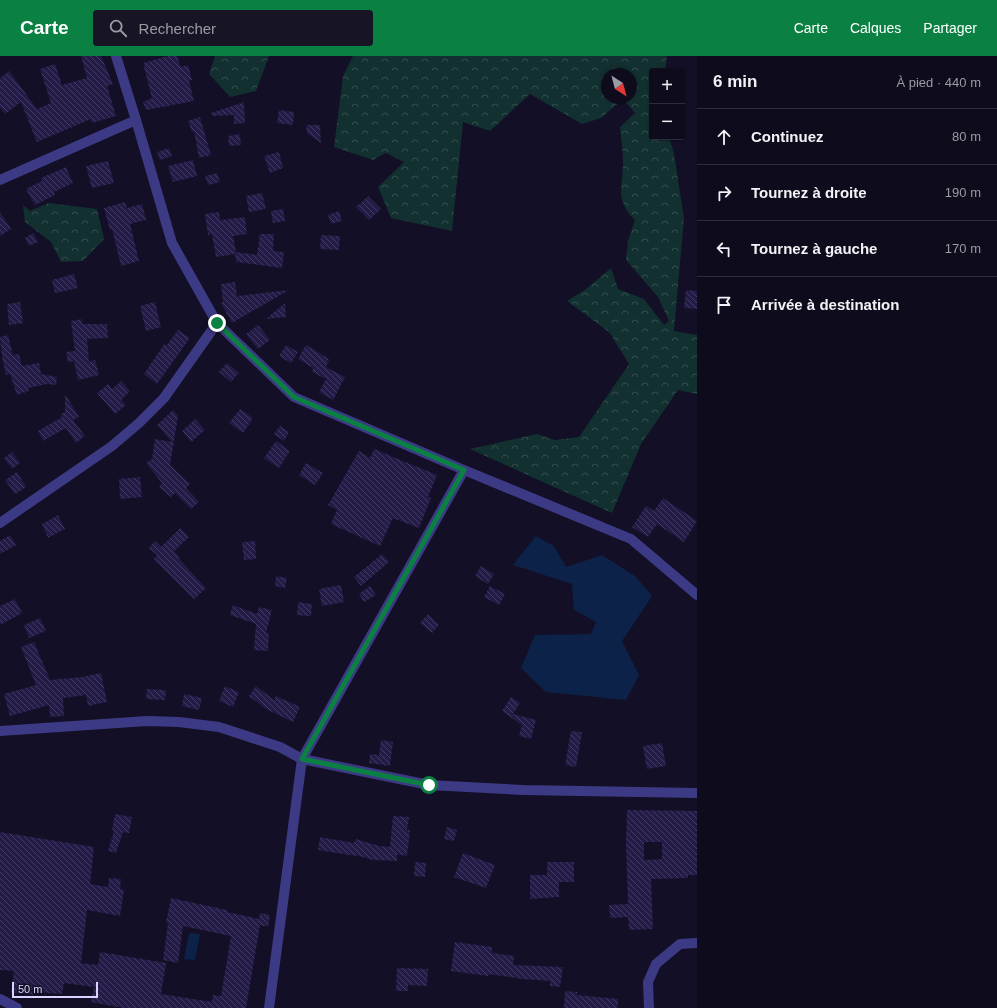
<!DOCTYPE html>
<html lang="fr">
<head>
<meta charset="utf-8">
<style>
	:root { --surface:#0e0b1c; --page:#171425; --text:#f1f3f6; --muted:#9b9ba3; --line:#2e2b3b; --accent:#0b8043 }
	body { margin:0; font-family:Helvetica,sans-serif; background:var(--page); color:var(--text) }
	.controls { position:absolute; right:12px; top:12px; display:grid; overflow:hidden; border-radius:4px; box-shadow:0 1px 3px #0004 }
	.controls button { width:36px; height:36px; display:grid; place-items:center; padding:0; border:0; border-bottom:1px solid var(--line); background:var(--surface); color:var(--text); font:20px sans-serif }
	.compass { position:absolute; left:601px; top:12px; width:36px; height:36px; border-radius:50%; background:var(--surface); box-shadow:0 1px 3px #0004; rotate:144deg }
	.scale { position:absolute; left:12px; bottom:10px; width:86px; box-sizing:border-box; padding-left:4px; border:2px solid #d9d4ff; border-top:0; font-size:11px; line-height:14px; white-space:nowrap; color:#d9d4ff; -webkit-text-stroke:3px #130f26; paint-order:stroke }
	.stop { position:absolute; width:12px; height:12px; margin:-9px; border:3px solid #0b8043; border-radius:50%; background:#fff }
	.stop.end { background:#0b8043; border-color:#fff; box-shadow:0 1px 4px #0008 }
	.list { margin:0; padding:0; list-style:none }
	h2 { display:flex; justify-content:space-between; align-items:center; height:52px; margin:0; padding:0 16px; font-size:17px }
	h2 small { font-size:13px; font-weight:400; color:var(--muted) }
	.list li { display:grid; grid-template-columns:26px 1fr auto; gap:12px; align-items:center; box-sizing:border-box; height:56px; padding:0 16px; border-top:1px solid var(--line) }
	.list b { display:block; font-size:15px; white-space:nowrap }
	.list em { font-size:13px; font-style:normal; color:var(--muted) }
	.icon { flex:none; width:22px; height:22px; fill:none; stroke:currentColor; stroke-width:2; stroke-linecap:round; stroke-linejoin:round }
	.map { position:relative; flex:none; width:697px; height:952px; overflow:hidden }
	header { display:flex; align-items:center; gap:24px; box-sizing:border-box; height:56px; padding:0 20px; background:var(--accent); color:#fff }
	header strong { font-size:19px }
	nav { display:flex; gap:22px; margin-inline-start:auto; font-size:14px }
	.search { width:280px; height:36px; background:var(--page); display:flex; align-items:center; gap:10px; box-sizing:border-box; padding:0 14px; border-radius:4px; color:var(--muted); font-size:15px }
	main { display:flex }
	aside { flex:1; background:var(--surface) }
	.map>svg:first-child { display:block }
	.forest { fill:url(#forest-crowns); fill-rule:evenodd }
	.water { fill:#0c2248 }
	.building { fill:url(#building-back-hatch); fill-rule:evenodd }
	.lines { fill:none; stroke-linecap:round; stroke-linejoin:round }
	.minor { stroke:#3d3a85; stroke-width:10 }
	.route { stroke:#0b8043; stroke-width:5 }
</style>
</head>
<body>
<header>
<strong>Carte</strong>
<div class="search"><svg class="icon" aria-label="search" viewBox="0 0 24 24"><circle cx="10" cy="10" r="6"/><path d="M15 15l6 6"/></svg>Rechercher</div>
<nav><a>Carte</a><a>Calques</a><a>Partager</a></nav>
</header>
<main>
<div class="map">
<svg width="697" height="952" viewBox="0 0 697 952">
	<defs>
		<pattern id="forest-crowns" width="20" height="18" patternUnits="userSpaceOnUse"><rect width="20" height="18" fill="#12302f"/><path d="M2 6a3 3 0 1 1 6 0M12 15a3 3 0 1 1 6 0" fill="none" stroke="#344d4e"/></pattern>
		<pattern id="building-back-hatch" width="6" height="6" patternUnits="userSpaceOnUse"><rect width="6" height="6" fill="#241b47"/><path d="M-1 5l2 2M0 0l6 6M5-1l2 2" fill="none" stroke="#433b63"/></pattern>
	</defs>
	<rect width="100%" height="100%" fill="#130f26"/>
	<g class="forest">
		<path d="M215,0H269L256,35L230,41L209,18Z"/>
		<path d="M353,0H667L665,15H652V81H669L674,98L684,162L674,275L697,279V338L678,334L641,388L612,457L470,393L537,378L555,384L579,381L629,308L609,276L567,245L586,233L611,212L618,233L644,243L664,269L669,265L658,241L626,204L628,185L635,164C614,143 623,132 623,105C623,94 621,82 620,71L635,57L623,43L601,62L582,68L530,38L490,75L463,66L452,175L391,162L378,131L404,106L386,97L373,104L334,91L343,20ZM607,18H631V42H607Z"/>
		<path d="M49,147L97,153L104,183L83,205L61,206L51,186L25,166L23,149L30,155Z"/>
	</g>
	<g class="water">
		<path d="M536,480L554,490L566,511L602,499L635,520L652,540L622,585L639,619L626,644L546,636L521,612L535,579L591,578L596,566L574,554L572,528L513,509Z"/>
		<path d="M189,877L200,878L195,904L184,903Z"/>
	</g>
	<g class="building">
		<path d="M81,0H101L113,28L107,30L116,60L92,67L91,63L37,86L21,46L5,58L0,51V22L9,15L37,53L51,47L40,13L55,8L62,29L87,22Z"/>
		<path d="M168,0H177L181,11L188,9L192,24L189,25L194,45L146,54L143,46L152,42L143,7Z"/>
		<path d="M244,46L245,67L234,68V59L212,60L211,57Z"/>
		<path d="M279,54L294,56L293,69L277,67Z"/>
		<path d="M200,61L211,99L199,102L194,75L192,76L188,65Z"/>
		<path d="M306,69H320L321,87L307,77Z"/>
		<path d="M240,78L241,89L229,90L228,80Z"/>
		<path d="M169,92L172,100L160,104L157,96Z"/>
		<path d="M279,96L283,112L270,117L264,100Z"/>
		<path d="M193,104L197,120L173,126L168,110Z"/>
		<path d="M108,105L114,127L92,132L86,110Z"/>
		<path d="M66,111L73,127L54,136L55,139L35,149L26,133L42,125L41,122Z"/>
		<path d="M217,117L220,126L208,129L205,120Z"/>
		<path d="M262,137L266,153L249,156L246,140Z"/>
		<path d="M368,140L381,153L369,164L355,150L360,148Z"/>
		<path d="M125,146L127,152L142,148L146,164L130,168L139,205L121,210L112,173L110,174L104,152Z"/>
		<path d="M283,153L285,165L273,167L271,155Z"/>
		<path d="M339,155L342,165L331,168L328,159Z"/>
		<path d="M0,156L11,173L0,180Z"/>
		<path d="M219,156L220,164L245,161L247,178L233,180L236,196L257,199L260,178H274L273,195L284,196L282,212L236,206L235,198L216,201L212,178L208,179L205,158Z"/>
		<path d="M33,177L38,186L29,190L25,182Z"/>
		<path d="M321,179L340,180L339,194L320,193Z"/>
		<path d="M74,218L78,232L55,237L52,224Z"/>
		<path d="M235,226L237,240L289,234L232,267L221,247L223,246L221,228Z"/>
		<path d="M686,234L697,235V253L684,252Z"/>
		<path d="M20,246L23,267L9,269L7,248Z"/>
		<path d="M155,246L161,271L146,275L140,250Z"/>
		<path d="M285,247L286,261L266,263Z"/>
		<path d="M82,263V268H107L108,282L87,283L89,306L95,304L99,319L78,324L74,305L68,306L66,296L75,295L71,265Z"/>
		<path d="M258,269L270,284L258,293L246,278Z"/>
		<path d="M178,274L190,282L157,328L144,318L165,287L166,290Z"/>
		<path d="M8,279L13,299L19,298L22,310L39,307L41,318L57,321L56,329L47,328L28,332L29,335L17,339L10,318L6,319L2,301L0,281Z"/>
		<path d="M286,289L298,296L291,307L279,300Z"/>
		<path d="M306,289L329,303L326,311L345,321L333,344L319,336L326,323L312,316L313,312L298,303Z"/>
		<path d="M227,307L239,317L231,326L219,316Z"/>
		<path d="M121,325L130,335L121,344L126,349L115,358L97,337L108,328L112,333Z"/>
		<path d="M65,338L79,361L73,364L85,380L76,387L66,372L43,385L38,375L62,361L61,358L65,356Z"/>
		<path d="M240,353L253,362L243,377L229,367Z"/>
		<path d="M173,354L178,360L170,409L190,428L186,432L199,446L191,453L175,437L171,441L159,431L162,427L146,407L152,403L155,383L172,386L157,369Z"/>
		<path d="M195,363L205,374L191,386L182,375Z"/>
		<path d="M280,370L289,376L284,385L274,378Z"/>
		<path d="M276,385L290,395L279,412L264,402Z"/>
		<path d="M374,393L437,419L428,441L431,442L419,472L393,462L380,490L331,468L337,454L328,449L359,395L370,402Z"/>
		<path d="M12,396L20,407L12,413L4,402Z"/>
		<path d="M306,407L323,417L315,429L299,419Z"/>
		<path d="M17,416L26,431L15,438L5,424Z"/>
		<path d="M140,421L142,441L120,443L119,423Z"/>
		<path d="M663,442L697,465L684,486L657,468L648,481L632,471L646,450L654,455Z"/>
		<path d="M58,459L65,473L48,482L42,468Z"/>
		<path d="M180,472L189,481L174,495L180,501L178,502L206,532L194,543L154,503L157,499L149,492L155,485L161,491Z"/>
		<path d="M10,479L16,489L0,498V485Z"/>
		<path d="M255,485L256,503L244,504L242,486Z"/>
		<path d="M382,498L389,506L361,530L354,521Z"/>
		<path d="M481,510L494,518L488,528L475,520Z"/>
		<path d="M276,520L287,522L285,532L275,530Z"/>
		<path d="M341,529L344,546L322,550L319,533Z"/>
		<path d="M370,530L376,539L364,546L359,538Z"/>
		<path d="M490,530L505,538L499,549L484,541Z"/>
		<path d="M15,543L22,557L0,569V550Z"/>
		<path d="M298,546L312,548L311,560L297,559Z"/>
		<path d="M233,549L257,558L259,551L272,554L266,577H269L268,595L254,594L256,568L230,559Z"/>
		<path d="M428,558L439,569L432,577L420,567Z"/>
		<path d="M40,562L46,575L29,582L24,569Z"/>
		<path d="M34,586L50,624L82,621L101,617L107,646L88,650L86,639L63,642L64,660L50,661L49,649L10,660L4,638L36,629L21,591Z"/>
		<path d="M225,630L239,636L233,651L219,645Z"/>
		<path d="M256,630L274,644L276,640L300,651L293,666L266,653L249,640Z"/>
		<path d="M147,633L166,634L165,644L146,643Z"/>
		<path d="M184,638L202,642L199,654L182,650Z"/>
		<path d="M511,641L520,647L513,658L536,664L531,683L519,680L522,669L502,655Z"/>
		<path d="M571,675L582,676L576,711L565,709Z"/>
		<path d="M381,684L393,686L390,710L369,707L370,698L379,699Z"/>
		<path d="M662,687L666,710L647,713L643,690Z"/>
		<path d="M627,754L697,755V819H688V822L651,823L653,873L629,874L628,861L610,862L609,849L628,848L626,788ZM644,786H662V803L644,804Z"/>
		<path d="M115,758L132,761L129,777L123,776L116,797L108,795L114,775L112,774Z"/>
		<path d="M393,760L409,761L407,774H410L407,800L397,798V805L373,804L356,799V800L318,794L320,781L354,787L356,783L379,790L390,791Z"/>
		<path d="M447,771L457,774L454,785L444,783Z"/>
		<path d="M0,776L94,791L90,828L108,831L109,822L121,823L120,833L124,834L120,860L87,854L81,907L98,909L100,896L166,907L161,938L212,946L213,939L221,940L231,880L183,870L178,907L163,904L168,867L166,866L171,842L227,854V856L259,863L260,857L270,859L268,871L260,869L246,952H123L91,946L94,931L64,927L62,938L35,936V939L11,937L14,915L0,914Z"/>
		<path d="M463,797L495,809L486,832L454,821Z"/>
		<path d="M415,806L426,807L425,821L414,820Z"/>
		<path d="M547,806H574V826H559V841L530,843V819H547Z"/>
		<path d="M455,886L492,891V897L514,900L513,909L563,911L560,931L550,930V925L523,923L489,918L488,920L451,915Z"/>
		<path d="M397,912L428,913L427,930L408,929V935H396Z"/>
		<path d="M565,935L577,936V939L618,943V952H564Z"/>
	</g>
	<g class="lines">
		<g class="minor">
			<path d="M116,0L136,64L172,187L217,267L294,341L464,414L631,483L697,539"/>
			<path d="M0,124L136,64"/>
			<path d="M0,467L112,390L139,367L164,342L217,267"/>
			<path d="M0,675L147,665L179,666L219,671L280,691L302,703L429,729L523,734L697,737"/>
			<path d="M0,943L17,952"/>
			<path d="M269,952L302,703L464,414"/>
			<path d="M649,952L648,926L656,908L680,888L697,887"/>
		</g>
	</g>
	<g class="lines">
		<path class="route" d="M217,267L294,341L464,414L302,703L429,729"/>
	</g>
</svg>
<div class="controls">
<button>+</button>
<button>−</button>
</div>
<svg class="compass" viewBox="-18 -18 36 36"><path d="M0-13l5 13h-10z" fill="#e53935"/><path d="M0 13l5-13h-10z" fill="#9b9ba3"/></svg>
<div class="scale">50 m</div>
<div class="stop" style="left:429px;top:729px"></div>
<div class="stop end" style="left:217px;top:267px"></div>
</div>
<aside>
<h2>6 min<small>À pied · 440 m</small></h2>
<ul class="list">
<li><svg class="icon" aria-label="ahead" viewBox="0 0 24 24"><path d="M12 20V5M6 11l6-6 6 6"/></svg><div><b>Continuez</b></div><em>80 m</em></li>
<li><svg class="icon" aria-label="right" viewBox="0 0 24 24"><path d="M7 20v-9h11M14 6l5 5-5 5"/></svg><div><b>Tournez à droite</b></div><em>190 m</em></li>
<li><svg class="icon" aria-label="left" viewBox="0 0 24 24"><path d="M17 20v-9H6M10 6l-5 5 5 5"/></svg><div><b>Tournez à gauche</b></div><em>170 m</em></li>
<li><svg class="icon" aria-label="arrive" viewBox="0 0 24 24"><path d="M6 21V4h12l-3 4 3 4H6"/></svg><div><b>Arrivée à destination</b></div></li>
</ul>
</aside>
</main>
</body>
</html>
